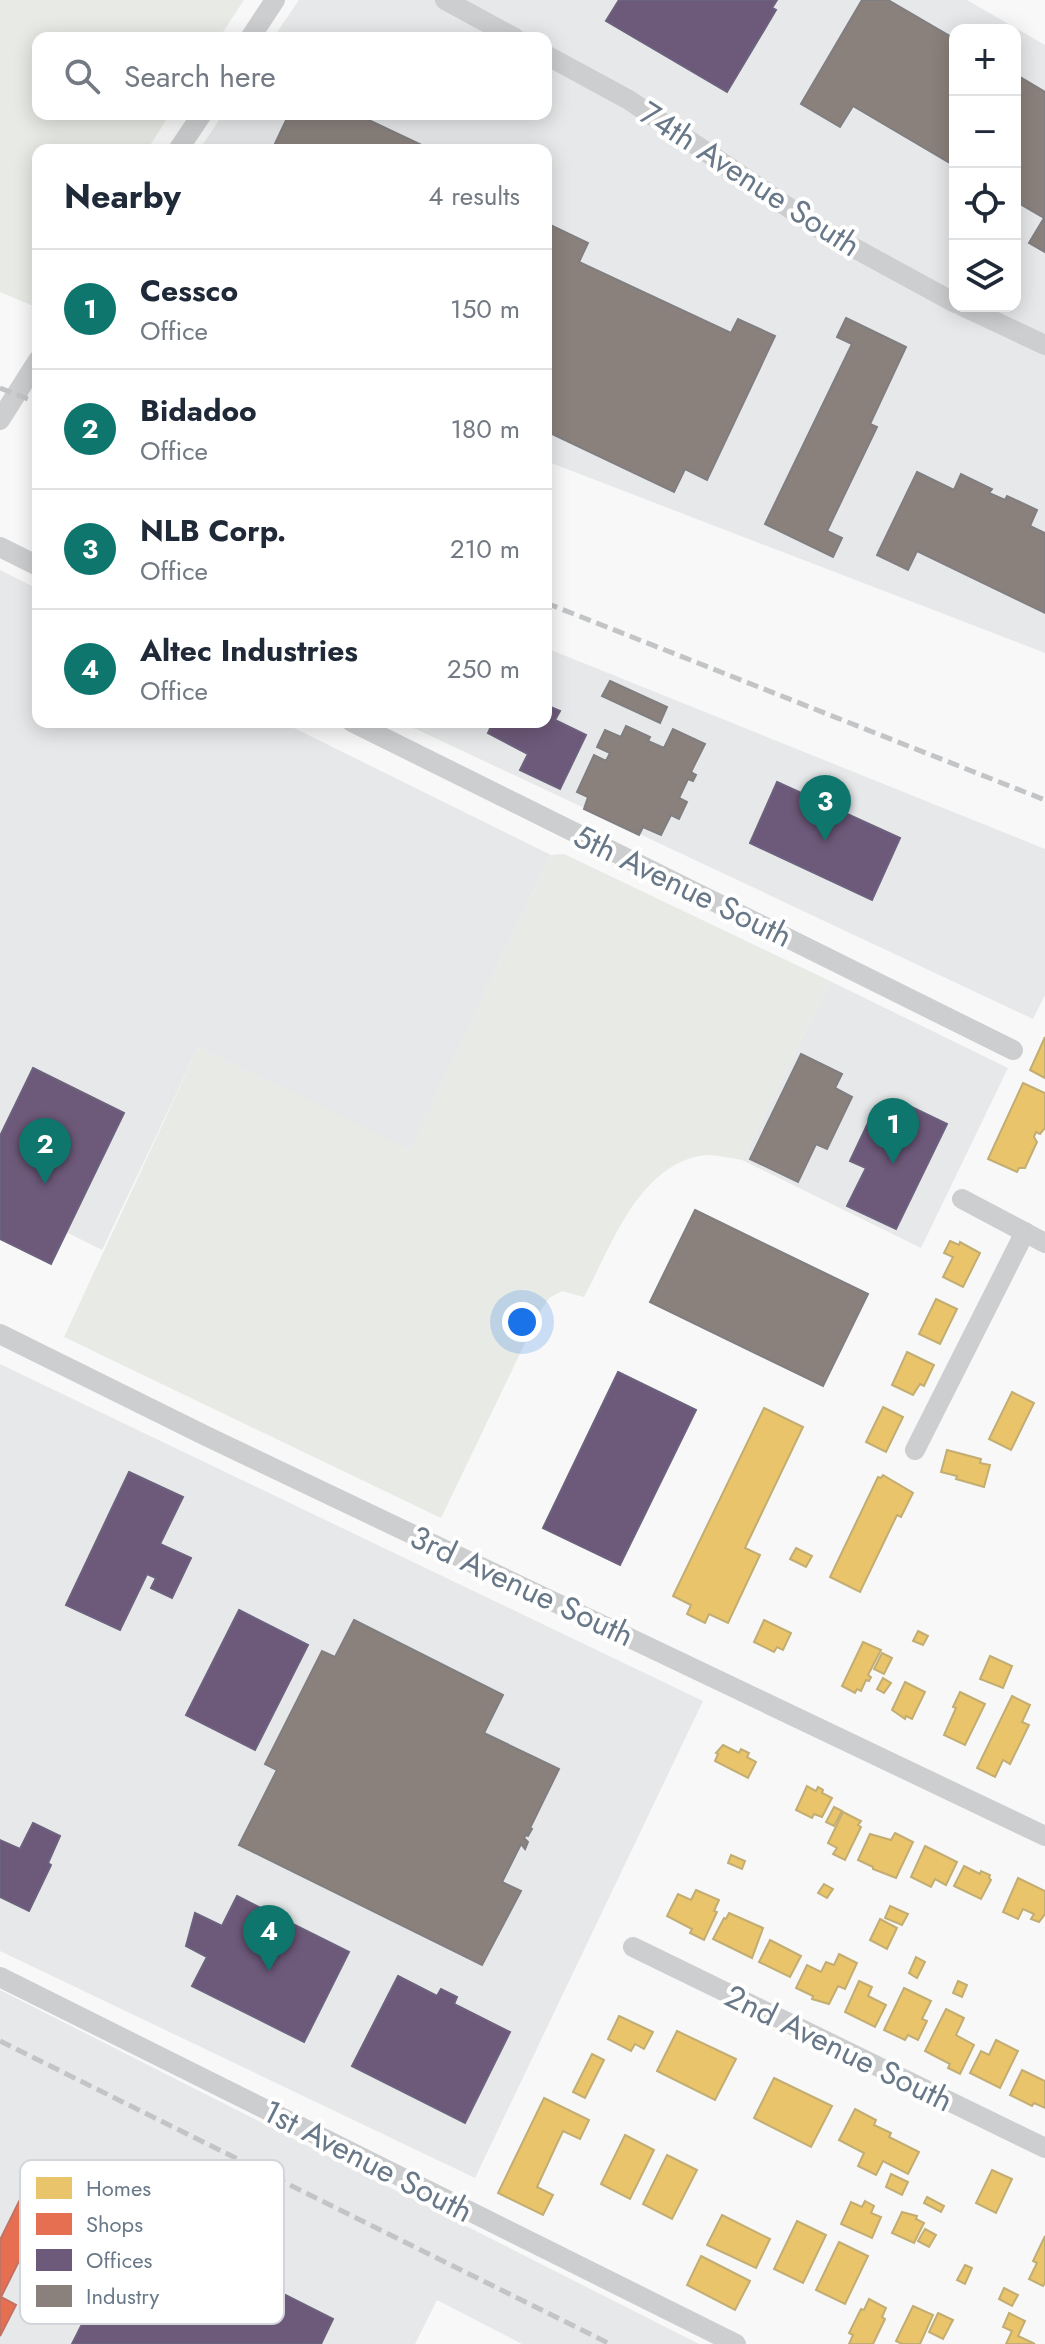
<!DOCTYPE html>
<html lang="en">
<head>
<meta charset="utf-8">
<style>
	:root { --surface:#fff; --page:#f2f2f3; --text:#1f2937; --muted:#747a83; --line:#e0e1e3; --accent:#0f766e }
	body { margin:0; font-family:Jost,sans-serif; background:var(--page); color:var(--text) }
	.controls { position:absolute; right:24px; top:24px; display:grid; overflow:hidden; border-radius:16px; box-shadow:0 4px 20px #0003 }
	.controls button { width:72px; height:72px; display:grid; place-items:center; padding:0; border:0; border-bottom:2px solid var(--line); background:var(--surface); color:var(--text); font:40px sans-serif }
	.you { position:absolute; left:522px; top:1322px; width:28px; height:28px; margin:-20px; border:6px solid #fff; border-radius:50%; background:#1a73e8; box-shadow:0 0 0 12px #1a73e833 }
	.badge { display:grid; place-items:center; width:52px; height:52px; border-radius:50%; background:var(--accent); color:#fff; font-size:26px; font-weight:700 }
	.pin { position:absolute; translate:-50% -66px; filter:drop-shadow(0 2px 4px #0008) }
	.pin::after { content:''; position:absolute; top:42px; width:28px; height:24px; background:inherit; clip-path:polygon(0 0,100% 0,50% 100%) }
	.list { margin:0; padding:0; list-style:none }
	h2 { display:flex; justify-content:space-between; align-items:center; height:104px; margin:0; padding:0 32px; font-size:34px }
	h2 small { font-size:26px; font-weight:400; color:var(--muted) }
	.list li { display:grid; grid-template-columns:52px 1fr auto; gap:24px; align-items:center; box-sizing:border-box; height:120px; padding:0 32px; border-top:2px solid var(--line) }
	.list b { display:block; font-size:30px; white-space:nowrap }
	.list p { margin:0; font-size:26px; white-space:nowrap; color:var(--muted) }
	.list em { font-size:26px; font-style:normal; color:var(--muted) }
	.icon { flex:none; width:44px; height:44px; fill:none; stroke:currentColor; stroke-width:2; stroke-linecap:round; stroke-linejoin:round }
	.map { position:relative; flex:none; width:1045px; height:2344px; overflow:hidden }
	.search { position:absolute; background:var(--surface); box-shadow:0 4px 20px #0003; left:32px; top:32px; width:520px; height:88px; display:flex; align-items:center; gap:20px; box-sizing:border-box; padding:0 28px; border-radius:16px; color:var(--muted); font-size:30px }
	.panel { position:absolute; background:var(--surface); box-shadow:0 4px 20px #0003; left:32px; top:144px; width:520px; height:584px; border-radius:16px }
	.map>svg:first-child { display:block }
	.built { fill:#e7e8e9; fill-rule:evenodd }
	.green { fill:#e7eae5 }
	.homes { fill:#e9c46a; stroke:#c2ad73; stroke-width:2 }
	.shops { fill:#e76f51; stroke:#c17262; stroke-width:2 }
	.offices { fill:#6d597a; stroke:#6c627e; stroke-width:2 }
	.industry { fill:#8a817c; stroke:#807e80; stroke-width:2 }
	.lines { fill:none; stroke-linecap:round; stroke-linejoin:round }
	.minor { stroke:#cdcecf; stroke-width:20 }
	.rail { stroke:#c2c4c6; stroke-width:5; stroke-dasharray:12 6; stroke-linecap:butt }
	.labels { text-anchor:middle; stroke-width:8; stroke-linejoin:round; paint-order:stroke }
	.street-label { font-size:32px; fill:#687888; stroke:#fff }
	.key { fill:#fff; stroke:#d2d6db; stroke-width:2 }
	.key-label { font-size:22px; fill:#687888 }
</style>
</head>
<body>
<div class="map">
<svg width="1045" height="2344" viewBox="0 0 1045 2344">
	<rect width="100%" height="100%" fill="#f8f8f8"/>
	<g class="built">
		<path d="M299,0H967L1045,45V653L546,461V150H199L223,114H546V38H273ZM955,30H1015V306H955Z"/>
		<path d="M0,570L38,589V722H282L551,855L410,1151L198,1048L102,1250L66,1232L124,1113L33,1069L0,1137Z"/>
		<path d="M546,648L1045,849V995L1033,1019L401,722H546Z"/>
		<path d="M830,981L1008,1068L921,1248L742,1160Z"/>
		<path d="M0,1364L703,1701L475,2178L0,1951Z"/>
		<path d="M0,1990L699,2344H522L437,2300L415,2344H0Z"/>
	</g>
	<g class="green">
		<path d="M0,0H244L219,38H38V114H170L147,150H38V308L0,292Z"/>
		<path d="M564,854L830,981L742,1160C729,1158 711,1153 699,1156C637,1169 611,1247 584,1297L562,1291L549,1298L541,1310L441,1518L64,1337L198,1048L410,1150L551,855Z"/>
	</g>
	<g class="homes">
		<path d="M1045,1037V1078L1030,1070Z"/>
		<path d="M1023,1083L1045,1093V1128L1040,1134L1036,1132L1034,1137L1037,1142L1025,1168H1019L1017,1172L988,1159Z"/>
		<path d="M950,1241L959,1245L960,1242L980,1253L963,1287L943,1277L953,1257L944,1253Z"/>
		<path d="M936,1299L957,1309L940,1344L919,1334Z"/>
		<path d="M907,1352L934,1365L924,1386L920,1384L913,1395L892,1385Z"/>
		<path d="M1012,1392L1034,1403L1011,1450L989,1439Z"/>
		<path d="M883,1407L903,1417L886,1452L866,1442Z"/>
		<path d="M764,1408L803,1427L745,1548L760,1555L728,1623L709,1614L705,1623L687,1614L691,1605L673,1596Z"/>
		<path d="M947,1450L981,1459L980,1463L990,1465L984,1487L956,1479L957,1476L941,1472Z"/>
		<path d="M883,1475L913,1493L901,1517L897,1515L860,1592L830,1577L878,1477L881,1478Z"/>
		<path d="M796,1548L812,1556L806,1567L790,1559Z"/>
		<path d="M764,1620L791,1633L783,1650L777,1647L774,1652L754,1642Z"/>
		<path d="M918,1631L928,1636L923,1645L913,1641Z"/>
		<path d="M863,1642L881,1650L868,1675L871,1677L869,1681L866,1680L861,1691L857,1689L855,1693L842,1686Z"/>
		<path d="M882,1653L892,1658L884,1674L874,1669Z"/>
		<path d="M990,1656L1012,1666L1003,1688L980,1679Z"/>
		<path d="M883,1678L891,1683L884,1693L877,1689Z"/>
		<path d="M905,1682L925,1692L912,1719L906,1716L905,1719L892,1710Z"/>
		<path d="M960,1692L985,1704L965,1745L944,1735L956,1708L953,1707Z"/>
		<path d="M1012,1696L1030,1705L1022,1722L1029,1725L1010,1764L1003,1760L995,1777L977,1768Z"/>
		<path d="M723,1745L739,1753L741,1749L749,1753L747,1757L756,1762L748,1778L715,1761L718,1754L716,1753Z"/>
		<path d="M807,1786L816,1791L818,1787L823,1790L822,1793L832,1798L822,1817L814,1814L812,1818L796,1810Z"/>
		<path d="M834,1807L842,1811L834,1826L826,1822Z"/>
		<path d="M843,1812L861,1821L858,1825L861,1827L845,1860L833,1854L837,1848L828,1843Z"/>
		<path d="M895,1833L913,1842L896,1878L873,1869V1867L858,1860L870,1834L891,1840Z"/>
		<path d="M925,1846L957,1862L946,1885L935,1879L931,1887L911,1877Z"/>
		<path d="M731,1855L745,1861L742,1869L728,1863Z"/>
		<path d="M964,1866L980,1874L981,1871L990,1875L989,1878L991,1880L981,1899L954,1886Z"/>
		<path d="M1018,1878L1045,1891V1914L1039,1922L1031,1919L1034,1914L1023,1909L1018,1919L1003,1912Z"/>
		<path d="M824,1884L833,1889L827,1898L818,1893Z"/>
		<path d="M696,1890L719,1900L714,1911L717,1912L704,1940L690,1933L692,1929L667,1916L678,1894L691,1900Z"/>
		<path d="M890,1906L908,1914L902,1925L885,1918Z"/>
		<path d="M729,1913L763,1928L752,1958L713,1939L724,1918L726,1919Z"/>
		<path d="M880,1919L897,1928L887,1949L870,1940Z"/>
		<path d="M770,1940L801,1956L790,1977L759,1962Z"/>
		<path d="M839,1954L857,1963L845,1989L838,1986L829,2004L812,1999L813,1996L796,1988L807,1965L821,1972L826,1962L834,1965Z"/>
		<path d="M916,1957L925,1962L917,1978L909,1973Z"/>
		<path d="M859,1981L872,1987L868,1996L886,2005L875,2027L845,2012Z"/>
		<path d="M958,1981L967,1985L962,1997L953,1993Z"/>
		<path d="M904,1988L931,2001L922,2019L927,2021L918,2040L908,2035L905,2040L884,2030Z"/>
		<path d="M946,2009L964,2018L956,2035L974,2045L960,2074L948,2068L950,2064L925,2051Z"/>
		<path d="M619,2016L653,2032L644,2049L635,2044L631,2051L608,2039Z"/>
		<path d="M677,2031L736,2059L715,2100L657,2071Z"/>
		<path d="M996,2040L1018,2051L1000,2088L970,2073L981,2051L989,2055Z"/>
		<path d="M592,2054L604,2060L585,2098L573,2092Z"/>
		<path d="M1022,2070L1045,2081V2108L1034,2103L1032,2106L1010,2095Z"/>
		<path d="M774,2078L832,2106L811,2147L754,2118Z"/>
		<path d="M544,2098L589,2120L580,2139L563,2131L555,2148L537,2187L553,2195L543,2215L498,2193Z"/>
		<path d="M855,2109L876,2120L874,2125L891,2133L889,2137L919,2152L908,2174L883,2161L876,2175L858,2166L864,2153L839,2140Z"/>
		<path d="M625,2135L654,2150L630,2199L601,2184Z"/>
		<path d="M667,2155L697,2170L672,2219L643,2204Z"/>
		<path d="M992,2170L1012,2179L996,2213L976,2203Z"/>
		<path d="M891,2174L908,2182L902,2195L886,2187Z"/>
		<path d="M927,2197L944,2206L941,2212L924,2203Z"/>
		<path d="M865,2201L874,2206L871,2213L881,2217L872,2238L841,2224L851,2202L862,2207Z"/>
		<path d="M902,2212L917,2216L916,2219L924,2223L914,2243L892,2233Z"/>
		<path d="M722,2215L770,2239L756,2268L707,2245Z"/>
		<path d="M797,2221L826,2235L803,2283L774,2269Z"/>
		<path d="M925,2229L936,2235L929,2247L918,2241Z"/>
		<path d="M1045,2236V2283L1043,2286L1029,2279L1037,2263L1033,2261Z"/>
		<path d="M839,2242L868,2256L845,2304L816,2290Z"/>
		<path d="M701,2256L750,2281L735,2310L687,2285Z"/>
		<path d="M965,2265L972,2268L965,2284L957,2280Z"/>
		<path d="M1004,2288L1018,2295L1012,2306L999,2299Z"/>
		<path d="M869,2299L886,2308L882,2317L885,2319L873,2344H849L853,2335L849,2333L861,2309L864,2310Z"/>
		<path d="M913,2306L933,2315L920,2344H902L896,2341Z"/>
		<path d="M938,2313L953,2320L943,2339L929,2332Z"/>
		<path d="M1009,2313L1025,2321L1018,2336L1035,2344H1006L1012,2331L1003,2327Z"/>
	</g>
	<path class="shops" d="M33,2173L57,2185L1,2297L16,2305L0,2336V2240Z"/>
	<g class="offices">
		<path d="M619,0H777L772,8L776,10L727,92L606,21Z"/>
		<path d="M546,705L560,711L555,720L586,735L560,789L520,770L528,754L488,733L493,722H546Z"/>
		<path d="M777,782L900,838L872,900L750,843Z"/>
		<path d="M33,1068L124,1113L51,1264L0,1239V1136Z"/>
		<path d="M899,1101L947,1124L896,1229L847,1206L866,1168L850,1161L875,1108L891,1116Z"/>
		<path d="M618,1372L696,1410L620,1565L543,1528Z"/>
		<path d="M129,1472L183,1497L160,1544L191,1558L172,1598L151,1588L156,1578L147,1574L120,1630L66,1605Z"/>
		<path d="M239,1610L308,1645L255,1750L186,1715Z"/>
		<path d="M33,1823L60,1836L48,1863L51,1865L29,1911L0,1897V1840L20,1849Z"/>
		<path d="M237,1896L349,1952L304,2042L192,1986L207,1957L186,1946L195,1913L222,1926Z"/>
		<path d="M398,1976L437,1996L441,1989L457,1997L454,2004L510,2032L465,2123L352,2066Z"/>
		<path d="M135,2219L333,2319L321,2344H72Z"/>
	</g>
	<g class="industry">
		<path d="M862,0H888L955,39V166L853,106L840,127L801,104Z"/>
		<path d="M1015,74L1045,92V252L1029,243L1044,218L1015,201Z"/>
		<path d="M289,114H356L432,150H272Z"/>
		<path d="M546,223L588,243L579,262L731,333L738,319L775,336L707,480L685,469L674,492L546,431Z"/>
		<path d="M846,318L906,347L870,424L877,427L827,531L842,538L833,557L765,524L852,344L837,337Z"/>
		<path d="M917,472L954,490L961,474L992,489L989,493L1005,500L1007,496L1037,510L1030,526L1045,533V613L917,551L908,570L877,555Z"/>
		<path d="M610,681L667,707L660,723L602,696Z"/>
		<path d="M626,726L650,737L648,741L664,748L673,729L705,744L691,772L696,775L693,781L688,779L679,798L687,802L679,819L671,815L661,835L643,827L639,835L584,809L588,797L577,792L594,755L606,761L610,753L597,747L605,730L621,737Z"/>
		<path d="M801,1054L842,1074L835,1088L852,1097L827,1149L816,1144L798,1182L750,1159Z"/>
		<path d="M695,1210L868,1294L823,1386L650,1302Z"/>
		<path d="M354,1620L503,1695L484,1733L559,1769L530,1828L532,1829L528,1836L526,1835L524,1838L528,1842L525,1849L521,1844L502,1882L521,1891L482,1965L239,1845L277,1770L265,1764L322,1651L335,1657Z"/>
	</g>
	<g class="lines">
		<g class="minor">
			<path d="M445,0L515,38"/>
			<path d="M250,38L275,0"/>
			<path d="M546,55L629,100L825,232L955,303"/>
			<path d="M178,150L202,114"/>
			<path d="M962,306L1045,345"/>
			<path d="M0,420L38,360"/>
			<path d="M0,547L38,566"/>
			<path d="M352,722L1013,1050"/>
			<path d="M962,1199L1045,1243"/>
			<path d="M0,1334L206,1436L1045,1836"/>
			<path d="M915,1450L1025,1232"/>
			<path d="M633,1947L1045,2148"/>
			<path d="M0,1977L736,2344"/>
		</g>
		<g class="rail">
			<path d="M0,388L38,403"/>
			<path d="M546,603L1045,800"/>
			<path d="M0,2041L610,2344"/>
		</g>
	</g>
	<g class="labels">
		<g class="street-label">
			<text transform="translate(750 179) rotate(33)" y="11">74th Avenue South</text>
			<text transform="translate(683 886) rotate(26)" y="11">5th Avenue South</text>
			<text transform="translate(522 1586) rotate(25)" y="11">3rd Avenue South</text>
			<text transform="translate(839 2048) rotate(26)" y="11">2nd Avenue South</text>
			<text transform="translate(368 2161) rotate(27)" y="11">1st Avenue South</text>
		</g>
	</g>
	<rect x="20" y="2160" width="264" height="164" rx="12" class="key"/>
	<rect x="36" y="2177" width="36" height="22" fill="#e9c46a"/>
	<rect x="36" y="2213" width="36" height="22" fill="#e76f51"/>
	<rect x="36" y="2249" width="36" height="22" fill="#6d597a"/>
	<rect x="36" y="2285" width="36" height="22" fill="#8a817c"/>
	<g class="key-label">
		<text x="86" y="2196">Homes</text>
		<text x="86" y="2232">Shops</text>
		<text x="86" y="2268">Offices</text>
		<text x="86" y="2304">Industry</text>
	</g>
</svg>
<div class="controls">
<button>+</button>
<button>−</button>
<button><svg class="icon" aria-label="locate" viewBox="0 0 24 24"><circle cx="12" cy="12" r="6"/><path d="M12 2v4M12 18v4M2 12h4M18 12h4"/></svg></button>
<button><svg class="icon" aria-label="layers" viewBox="0 0 24 24"><path d="M12 4l9 5-9 5-9-5zM3 14l9 5 9-5"/></svg></button>
</div>
<div class="you"></div>
<div class="pin badge" style="left:893px;top:1164px">1</div>
<div class="pin badge" style="left:45px;top:1184px">2</div>
<div class="pin badge" style="left:825px;top:841px">3</div>
<div class="pin badge" style="left:269px;top:1971px">4</div>
<div class="search"><svg class="icon" aria-label="search" viewBox="0 0 24 24"><circle cx="10" cy="10" r="6"/><path d="M15 15l6 6"/></svg>Search here</div>
<section class="panel">
<h2>Nearby<small>4 results</small></h2>
<ul class="list">
<li><span class="badge">1</span><div><b>Cessco</b><p>Office</p></div><em>150 m</em></li>
<li><span class="badge">2</span><div><b>Bidadoo</b><p>Office</p></div><em>180 m</em></li>
<li><span class="badge">3</span><div><b>NLB Corp.</b><p>Office</p></div><em>210 m</em></li>
<li><span class="badge">4</span><div><b>Altec Industries</b><p>Office</p></div><em>250 m</em></li>
</ul>
</section>
</div>
</body>
</html>
